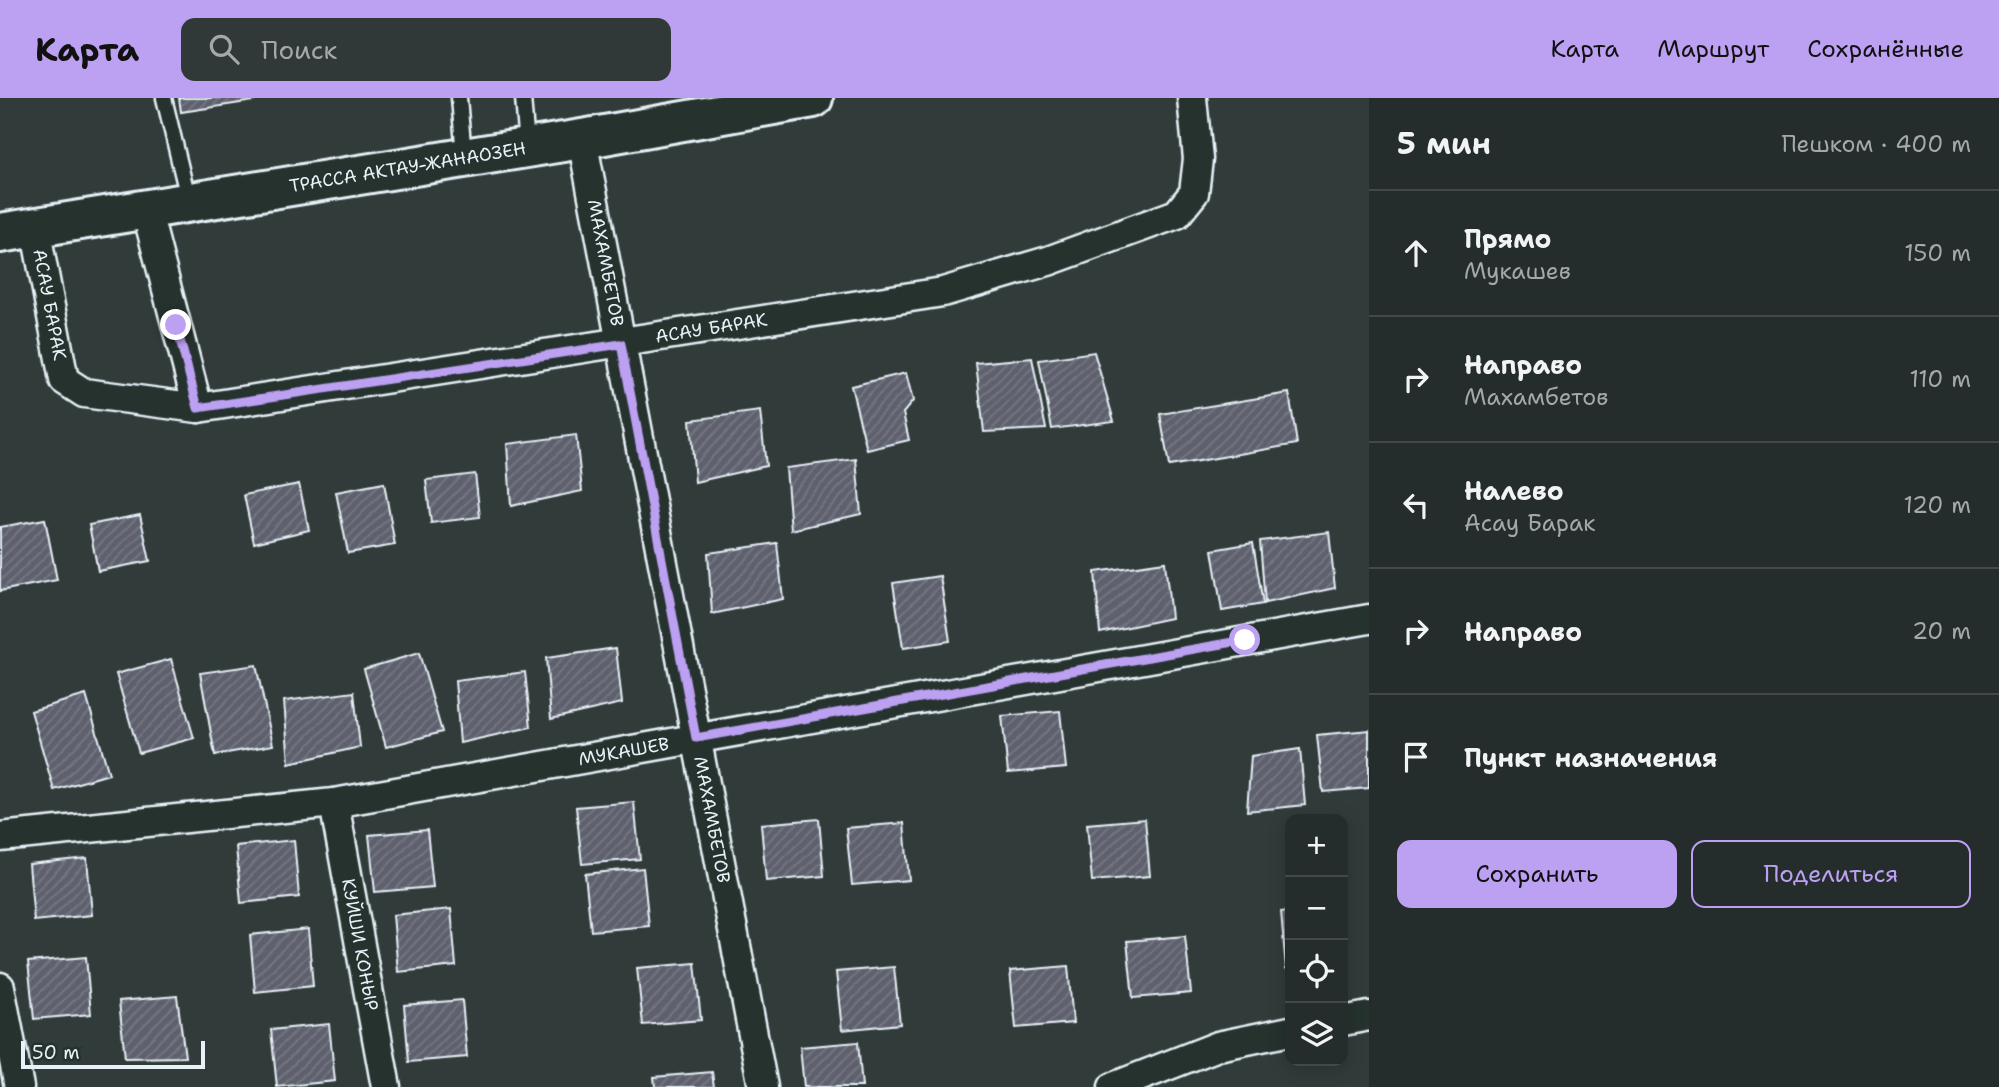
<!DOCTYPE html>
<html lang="ru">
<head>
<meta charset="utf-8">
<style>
	:root { --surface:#252d2c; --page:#313938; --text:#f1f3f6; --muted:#a3a8a9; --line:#424948; --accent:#bca0f2 }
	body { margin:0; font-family:"Shantell Sans",sans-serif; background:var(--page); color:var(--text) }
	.controls { position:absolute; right:21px; bottom:21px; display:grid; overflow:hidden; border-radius:14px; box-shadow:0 4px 18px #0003 }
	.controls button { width:63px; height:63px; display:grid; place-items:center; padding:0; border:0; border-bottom:2px solid var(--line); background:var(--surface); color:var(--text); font:35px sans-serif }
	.scale { position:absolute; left:21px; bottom:18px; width:184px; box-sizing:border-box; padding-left:7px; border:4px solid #e8f1f8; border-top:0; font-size:19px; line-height:24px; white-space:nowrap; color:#e8f1f8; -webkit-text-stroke:5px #26332d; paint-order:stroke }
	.stop { position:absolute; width:21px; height:21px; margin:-16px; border:5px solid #bca0f2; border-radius:50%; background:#fff }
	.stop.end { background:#bca0f2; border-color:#fff; box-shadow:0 2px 7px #0008 }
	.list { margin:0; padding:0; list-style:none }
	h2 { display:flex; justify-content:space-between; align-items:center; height:91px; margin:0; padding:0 28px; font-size:30px }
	h2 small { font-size:23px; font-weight:400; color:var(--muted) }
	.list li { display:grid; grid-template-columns:46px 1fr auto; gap:21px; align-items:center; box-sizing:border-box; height:126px; padding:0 28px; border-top:2px solid var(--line) }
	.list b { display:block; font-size:26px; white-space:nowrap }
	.list p { margin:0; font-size:23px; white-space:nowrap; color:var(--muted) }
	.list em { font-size:23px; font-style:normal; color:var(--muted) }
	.actions { display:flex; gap:14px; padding:21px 28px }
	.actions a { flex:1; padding:16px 0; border:2px solid var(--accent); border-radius:14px; text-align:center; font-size:24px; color:var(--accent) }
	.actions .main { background:var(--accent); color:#111 }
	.icon { flex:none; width:38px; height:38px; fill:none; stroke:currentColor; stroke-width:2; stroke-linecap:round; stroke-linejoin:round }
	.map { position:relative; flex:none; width:1369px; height:989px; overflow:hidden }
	header { display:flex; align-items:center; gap:42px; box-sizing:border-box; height:98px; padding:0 35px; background:var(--accent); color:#111 }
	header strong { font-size:33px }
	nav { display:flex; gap:38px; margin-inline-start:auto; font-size:24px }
	.search { width:490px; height:63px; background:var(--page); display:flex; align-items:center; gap:18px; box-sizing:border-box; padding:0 24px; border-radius:14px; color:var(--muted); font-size:26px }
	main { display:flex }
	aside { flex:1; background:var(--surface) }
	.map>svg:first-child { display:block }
	.building { fill:url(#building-hatch); stroke:#e8f1f8; stroke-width:2 }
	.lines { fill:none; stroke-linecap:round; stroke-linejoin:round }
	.lane-casing { stroke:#e8f1f8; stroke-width:19 }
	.street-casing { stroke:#e8f1f8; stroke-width:33 }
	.secondary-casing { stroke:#e8f1f8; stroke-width:44 }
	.lane { stroke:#26332d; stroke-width:14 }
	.street { stroke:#26332d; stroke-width:28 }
	.secondary { stroke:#26332d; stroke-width:38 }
	.route { stroke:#bca0f2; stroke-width:9 }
	.labels { text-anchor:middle; stroke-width:5; stroke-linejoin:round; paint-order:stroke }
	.street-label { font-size:18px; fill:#e8f1f8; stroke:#26332d }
</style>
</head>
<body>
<header>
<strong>Карта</strong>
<div class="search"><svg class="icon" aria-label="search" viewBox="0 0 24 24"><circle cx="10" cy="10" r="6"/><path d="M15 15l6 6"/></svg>Поиск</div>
<nav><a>Карта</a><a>Маршрут</a><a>Сохранённые</a></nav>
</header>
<main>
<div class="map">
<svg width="1369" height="989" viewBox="0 0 1369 989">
	<defs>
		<pattern id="building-hatch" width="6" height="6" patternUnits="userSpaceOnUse" patternTransform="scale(1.75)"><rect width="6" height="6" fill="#5f616e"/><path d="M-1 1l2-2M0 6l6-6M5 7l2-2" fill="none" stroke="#767883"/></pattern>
	</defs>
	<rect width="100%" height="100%" fill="#313c3a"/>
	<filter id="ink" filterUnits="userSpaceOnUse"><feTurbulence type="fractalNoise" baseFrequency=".0143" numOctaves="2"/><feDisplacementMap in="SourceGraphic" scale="14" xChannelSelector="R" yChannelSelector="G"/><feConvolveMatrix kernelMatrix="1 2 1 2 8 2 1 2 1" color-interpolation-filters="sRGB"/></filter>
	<g filter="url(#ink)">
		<g class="building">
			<path d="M179,0H253L254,3L181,14Z"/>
			<path d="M1094,254L1114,323L1052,331L1039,262Z"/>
			<path d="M1032,260L1046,331L984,334L976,265Z"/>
			<path d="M906,275L913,303L903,315L909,342L867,352L851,288Z"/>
			<path d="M1289,295L1297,346L1169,368L1160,316Z"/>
			<path d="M760,313L766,368L695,384L690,322Z"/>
			<path d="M576,337L582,393L511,408L507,346Z"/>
			<path d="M856,361L861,416L791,432L786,370Z"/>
			<path d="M475,376L480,419L431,425L426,382Z"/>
			<path d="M384,385L395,447L348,455L336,394Z"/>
			<path d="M299,386L309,432L254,445L244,397Z"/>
			<path d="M140,417L150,463L98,473L89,427Z"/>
			<path d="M45,421L57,482L0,493V429Z"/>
			<path d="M1329,434L1335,490L1265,505L1260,443Z"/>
			<path d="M777,445L783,501L712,516L708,455Z"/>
			<path d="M1253,445L1263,506L1222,513L1212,452Z"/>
			<path d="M1165,464L1171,520L1100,535L1095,474Z"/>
			<path d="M940,478L950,543L903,550L893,485Z"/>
			<path d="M616,550L622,605L551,621L546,560Z"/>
			<path d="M419,555L442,634L386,649L364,571Z"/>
			<path d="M171,561L194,640L139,655L116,576Z"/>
			<path d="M256,567L273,647L215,657L200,575Z"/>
			<path d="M525,574L531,629L460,645L455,583Z"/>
			<path d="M354,594L360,649L289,665L284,603Z"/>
			<path d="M86,597L109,676L54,692L31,613Z"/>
			<path d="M1060,613L1066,670L1008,675L1002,618Z"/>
			<path d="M1369,632V690L1323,694L1317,637Z"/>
			<path d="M1300,651L1305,707L1247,713L1251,658Z"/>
			<path d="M634,704L640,761L582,766L576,709Z"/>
			<path d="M819,721L824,778L766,783L761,726Z"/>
			<path d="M1145,721L1150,778L1092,783L1087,726Z"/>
			<path d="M904,725L909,782L852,787L846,730Z"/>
			<path d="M427,732L433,789L375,794L369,737Z"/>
			<path d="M294,742L299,799L241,805L236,748Z"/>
			<path d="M87,760L92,817L34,823L29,766Z"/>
			<path d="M643,770L649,828L591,833L585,776Z"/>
			<path d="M451,811L456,868L398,874L393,817Z"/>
			<path d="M1290,813V870L1286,871L1281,814Z"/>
			<path d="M308,831L313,888L255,894L250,837Z"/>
			<path d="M1185,838L1191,895L1133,900L1127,843Z"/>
			<path d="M86,859L91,916L34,921L28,864Z"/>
			<path d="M695,865L701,922L643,927L637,870Z"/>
			<path d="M1068,868L1073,925L1016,930L1010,873Z"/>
			<path d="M894,869L900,926L842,932L836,874Z"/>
			<path d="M177,898L185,959L125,960L119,903Z"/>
			<path d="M462,902L467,959L409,964L404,907Z"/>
			<path d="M329,926L335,983L277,989L271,932Z"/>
			<path d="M858,944L862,989H804L800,949Z"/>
			<path d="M712,974L714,989H655L654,979Z"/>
		</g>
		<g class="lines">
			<g class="lane-casing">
				<g id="lane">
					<path d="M164,0L189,104"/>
					<path d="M459,0L464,58"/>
					<path d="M523,0L527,48"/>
				</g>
			</g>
			<g class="street-casing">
				<g id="street">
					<path id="s1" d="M582,41L763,989"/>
					<path d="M146,111L198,310"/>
					<path id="s2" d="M35,129L64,282L84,295L198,310L943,194L1048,163L1177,116L1194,95L1198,61L1192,0"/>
					<path id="s3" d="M334,705L386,989"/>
					<path id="s4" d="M0,739L334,705L1369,521"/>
					<path d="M0,889L19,989"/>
					<path d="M1343,923L1369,918"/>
					<path d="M1113,989L1218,948L1290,933"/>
				</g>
			</g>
			<g class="secondary-casing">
				<g id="secondary">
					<path id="s5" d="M0,135L582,41L813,0"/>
				</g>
			</g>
			<use href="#lane" class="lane"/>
			<use href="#street" class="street"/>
			<use href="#secondary" class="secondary"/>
		</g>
	</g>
	<g class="lines" filter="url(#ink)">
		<path class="route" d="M176,227L198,310L621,246L696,640L1245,542"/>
	</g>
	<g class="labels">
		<g class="street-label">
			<text dy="6" stroke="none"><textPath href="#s5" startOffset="413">ТРАССА АКТАУ-ЖАНАОЗЕН</textPath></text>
			<text dy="6" stroke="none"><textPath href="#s1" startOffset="126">МАХАМБЕТОВ</textPath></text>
			<text dy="6" stroke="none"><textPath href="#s2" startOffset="79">АСАУ БАРАК</textPath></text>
			<text dy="6" stroke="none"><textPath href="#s2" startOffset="814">АСАУ БАРАК</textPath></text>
			<text dy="6" stroke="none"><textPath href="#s4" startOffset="630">МУКАШЕВ</textPath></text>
			<text dy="6" stroke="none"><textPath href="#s1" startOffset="693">МАХАМБЕТОВ</textPath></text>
			<text dy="6" stroke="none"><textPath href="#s3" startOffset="144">КУЙШИ КОНЫР</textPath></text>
		</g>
	</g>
</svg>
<div class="controls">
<button>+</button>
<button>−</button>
<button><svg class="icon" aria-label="locate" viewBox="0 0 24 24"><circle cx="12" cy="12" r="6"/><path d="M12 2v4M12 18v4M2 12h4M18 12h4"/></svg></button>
<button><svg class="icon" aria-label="layers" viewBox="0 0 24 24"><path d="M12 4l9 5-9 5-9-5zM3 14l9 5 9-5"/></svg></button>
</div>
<div class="scale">50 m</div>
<div class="stop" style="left:1245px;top:542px"></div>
<div class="stop end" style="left:176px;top:227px"></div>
</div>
<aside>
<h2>5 мин<small>Пешком · 400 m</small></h2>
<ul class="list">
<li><svg class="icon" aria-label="ahead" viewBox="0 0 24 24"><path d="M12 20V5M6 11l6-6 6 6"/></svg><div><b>Прямо</b><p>Мукашев</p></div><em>150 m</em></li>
<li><svg class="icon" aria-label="right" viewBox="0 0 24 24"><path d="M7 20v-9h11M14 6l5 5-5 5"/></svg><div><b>Направо</b><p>Махамбетов</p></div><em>110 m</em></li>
<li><svg class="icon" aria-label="left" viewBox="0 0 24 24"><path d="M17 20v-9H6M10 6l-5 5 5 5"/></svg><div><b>Налево</b><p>Асау Барак</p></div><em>120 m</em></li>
<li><svg class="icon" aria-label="right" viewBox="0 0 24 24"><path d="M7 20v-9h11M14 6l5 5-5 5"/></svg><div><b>Направо</b></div><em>20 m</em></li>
<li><svg class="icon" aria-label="arrive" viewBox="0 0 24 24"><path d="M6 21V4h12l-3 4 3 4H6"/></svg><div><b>Пункт назначения</b></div></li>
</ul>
<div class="actions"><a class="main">Сохранить</a><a>Поделиться</a></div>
</aside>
</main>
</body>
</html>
